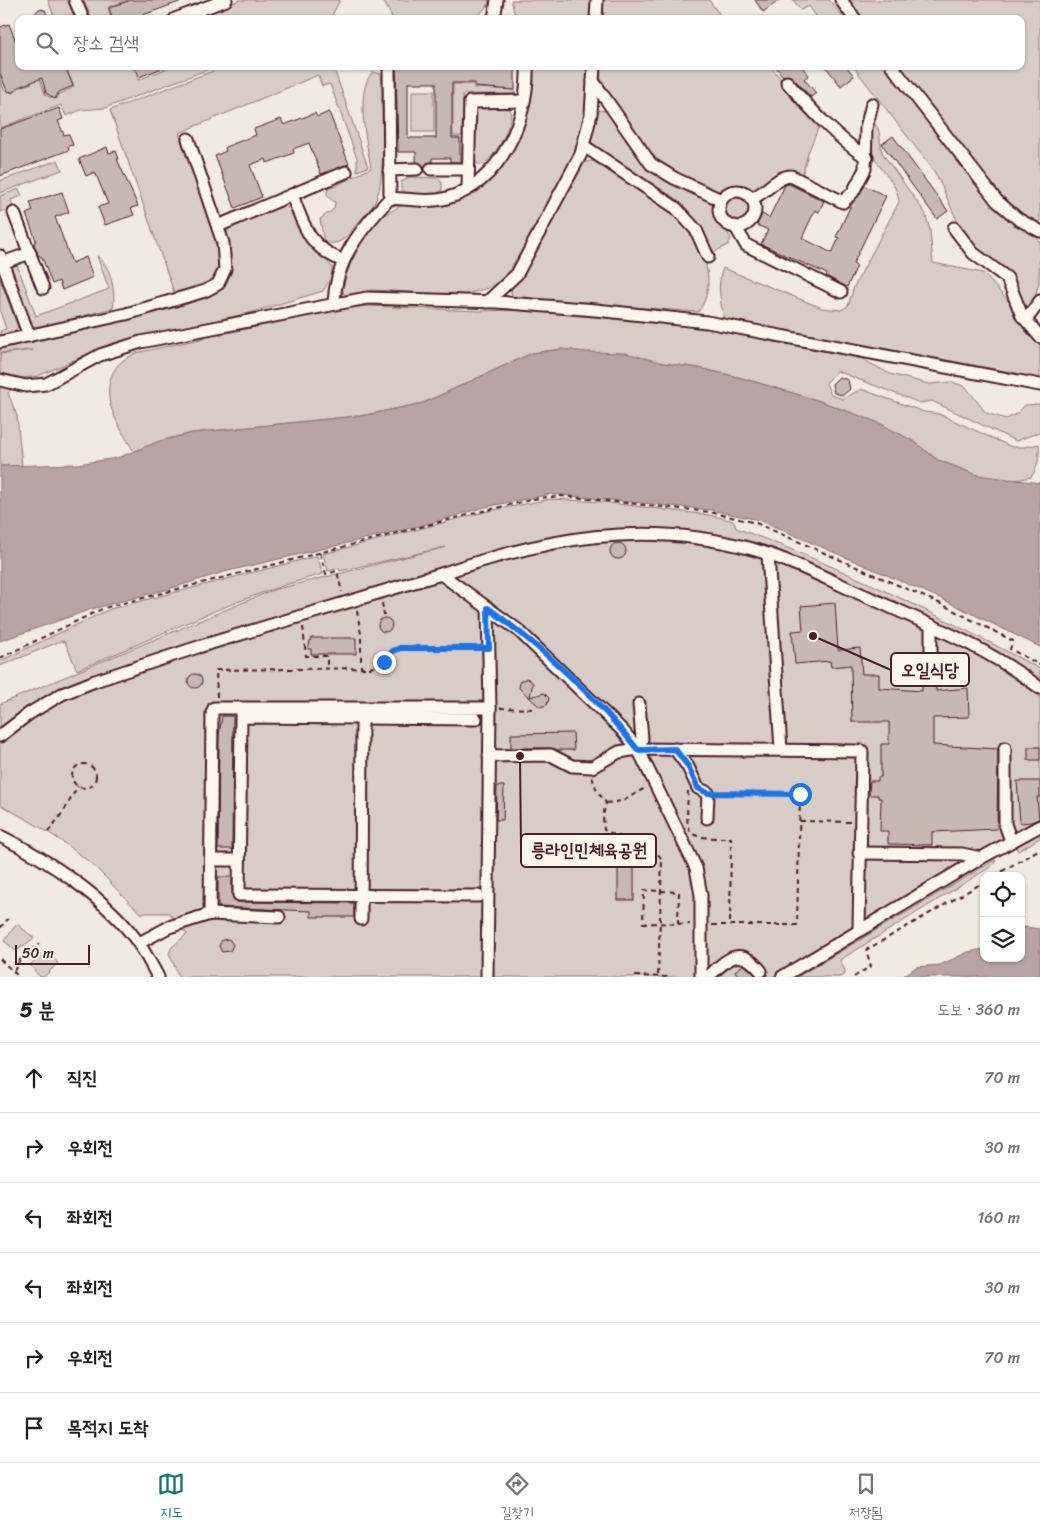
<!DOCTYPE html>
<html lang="ko">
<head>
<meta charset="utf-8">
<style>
	:root { --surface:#fff; --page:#f6f6f6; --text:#202124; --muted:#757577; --line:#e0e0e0; --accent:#0f766e }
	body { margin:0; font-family:Sriracha,"Poor Story",sans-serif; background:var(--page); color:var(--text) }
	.controls { position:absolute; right:15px; bottom:15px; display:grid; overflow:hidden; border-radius:10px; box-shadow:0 1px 4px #0004 }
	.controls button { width:45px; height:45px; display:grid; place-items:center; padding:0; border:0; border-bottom:1px solid var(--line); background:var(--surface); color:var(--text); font:25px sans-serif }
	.scale { position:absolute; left:15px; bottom:12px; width:75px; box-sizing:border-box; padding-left:5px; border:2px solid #4a1f2b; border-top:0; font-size:14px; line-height:18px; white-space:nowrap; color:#4a1f2b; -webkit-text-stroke:4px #fbf7ec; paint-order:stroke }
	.stop { position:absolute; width:15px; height:15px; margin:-11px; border:4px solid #1a73e8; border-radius:50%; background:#fff }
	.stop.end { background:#1a73e8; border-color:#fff; box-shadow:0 1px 5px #0008 }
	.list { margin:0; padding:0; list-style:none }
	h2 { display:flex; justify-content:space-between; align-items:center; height:65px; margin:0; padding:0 20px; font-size:21px }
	h2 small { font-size:16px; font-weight:400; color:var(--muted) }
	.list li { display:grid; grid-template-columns:32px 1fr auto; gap:15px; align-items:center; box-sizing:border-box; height:70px; padding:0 20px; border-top:1px solid var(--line) }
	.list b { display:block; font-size:19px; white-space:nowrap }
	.list em { font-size:16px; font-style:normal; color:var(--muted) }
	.icon { flex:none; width:28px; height:28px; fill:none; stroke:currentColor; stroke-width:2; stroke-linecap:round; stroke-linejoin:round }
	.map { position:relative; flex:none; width:1040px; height:977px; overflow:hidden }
	.search { position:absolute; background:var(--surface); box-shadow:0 1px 4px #0004; left:15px; right:15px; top:15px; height:55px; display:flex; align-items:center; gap:12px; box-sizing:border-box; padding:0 18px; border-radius:10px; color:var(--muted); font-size:19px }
	.sheet { height:485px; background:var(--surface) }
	nav { display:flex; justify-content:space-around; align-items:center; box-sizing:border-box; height:70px; border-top:1px solid var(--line); background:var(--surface); font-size:14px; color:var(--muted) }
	nav a { display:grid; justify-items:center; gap:2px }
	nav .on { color:var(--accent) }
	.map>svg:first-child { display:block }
	.green { fill:#d8ccc6; stroke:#917678 }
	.water { fill:#b8a4a2; stroke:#8c6f72 }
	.building { fill:#c8b8b3; stroke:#4a1f2b; fill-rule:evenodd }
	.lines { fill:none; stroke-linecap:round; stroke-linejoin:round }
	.minor-casing { stroke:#4a1f2b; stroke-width:15 }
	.path { stroke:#4a1f2b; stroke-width:2; stroke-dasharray:5 4; stroke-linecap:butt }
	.minor { stroke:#fbf7ec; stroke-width:11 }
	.route { stroke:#1a73e8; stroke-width:6 }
	.leader { fill:none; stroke:#4a1f2b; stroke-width:2 }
	.callout-dot { fill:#4a1f2b; stroke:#fbf7ec; stroke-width:2 }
	.callout { fill:#fbf7ec; stroke:#4a1f2b; stroke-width:2 }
	.callout-label { font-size:18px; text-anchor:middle; font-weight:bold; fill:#4a1f2b }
</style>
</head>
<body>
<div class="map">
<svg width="1040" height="977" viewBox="0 0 1040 977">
	<rect width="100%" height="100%" fill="#f0eae0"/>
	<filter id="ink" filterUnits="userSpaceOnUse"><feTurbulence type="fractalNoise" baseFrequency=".02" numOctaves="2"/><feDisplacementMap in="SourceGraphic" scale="10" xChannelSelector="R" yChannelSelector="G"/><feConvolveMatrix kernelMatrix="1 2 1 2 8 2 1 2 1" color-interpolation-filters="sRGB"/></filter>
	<g filter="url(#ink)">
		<g class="green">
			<path d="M48,0H69L77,19H55Z"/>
			<path d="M84,0H128L108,7L111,19H91Z"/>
			<path d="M240,0H340L330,19H191Z"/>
			<path d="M383,0H489L488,5L475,19H393Z"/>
			<path d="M511,0H591V19H516Z"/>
			<path d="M603,0H709L723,19H602Z"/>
			<path d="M793,0H829L845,19H818L809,6L801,10Z"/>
			<path d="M846,0H1040V223L1013,208L999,197L898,66H1021V19H861Z"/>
			<path d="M26,66H36L45,94L51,98L74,87L65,66H133L138,80L173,66H217L105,108L81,110L66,116L61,105L0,128V75L4,90L13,93L20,87L32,83Z"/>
			<path d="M226,66H333L368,167L357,171V158L330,84L322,86L318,75L179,133C187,161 231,253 216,276C209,288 188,291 175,295L110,110Z"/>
			<path d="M530,66H589L586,115L576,152L518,257L502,279L488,288L463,295L373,290L345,295L339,287L341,275L366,231L381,217L402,205L416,204L491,177L509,156L522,127Z"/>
			<path d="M600,66H770L820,124L808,153L802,176L757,190L734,187L718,191L668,170L647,151L599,76Z"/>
			<path d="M853,66H883L993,206L1015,224L1036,236L1040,243L1039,283L1032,306L1023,307C1011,279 990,271 974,249C955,225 949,197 934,171Z"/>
			<path d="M373,72L381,74L382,83C381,113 387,177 375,202C371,211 361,218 355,226C347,237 339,247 324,242L320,219L334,209L335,202L327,196V190L371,168C367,144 354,90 373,72Z"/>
			<path d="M453,84H474V88L515,90V94H463L462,136H453Z"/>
			<rect x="412" y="91" width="22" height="41"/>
			<path d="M478,106L510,109C515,122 494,161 481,165L476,163L475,160L474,112Z"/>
			<path d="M600,110L610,112L640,157L710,201L731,239L728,245L714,252L698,226L593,146L591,140L597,114Z"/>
			<path d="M874,123C883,132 878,143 883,154L925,213L930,230L933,263L983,273L1010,303L1020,321L1040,345V380L724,320C721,303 716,285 723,268L822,308L841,310L848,306L854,287L899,202C896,173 870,170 871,138C871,132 871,128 874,123Z"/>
			<path d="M58,160L62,170L0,193V181Z"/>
			<path d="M593,161C606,166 669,204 678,214C700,237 721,283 698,312L513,298L511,292L513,286L584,162Z"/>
			<path d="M410,177L438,178L442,183V190L434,195L406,194L401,189V182Z"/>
			<path d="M19,189L22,196L11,200L13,207L0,212V196Z"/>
			<circle cx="737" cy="209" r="14"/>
			<path d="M282,206L291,208L315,249L332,267V276L323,291L253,312L110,344L38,376L23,378L0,373V354L32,350L0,353V348C23,343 45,336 67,331C94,326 208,306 221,287C238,264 220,246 229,228Z"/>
			<path d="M97,256C111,265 116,293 113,308L41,327L33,326L12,271L13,264L16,262L36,316L109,289Z"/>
			<path d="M0,279L18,327L13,333L0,336V331L6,329L0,311Z"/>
			<path d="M369,306L479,311L515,310L706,327L862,359L890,374L929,384L952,382L966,387L986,413L1006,419L1017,414L1025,405L1040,404V432L1016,441L932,401L920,403L837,371L826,383L831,395L843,399L861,389L924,412L939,414L1012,447H1024L1039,444C1040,454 1038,468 1031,477L1011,481L977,475L938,460L913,441L879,423L820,401L742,378L699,368L562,349L532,353L423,403L366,415L192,433L160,441L134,452C119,425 96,396 117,366C121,361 130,356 136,353L333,310Z"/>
			<path d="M0,382L12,388L8,393L17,416L22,466H0Z"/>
			<path d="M551,499L602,502L709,515L734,521L736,528C841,567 941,616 1040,669V838L1018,851L1015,846L994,856L793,977H179L169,953L172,947L187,934L169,913H141C125,900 112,883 97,869C68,843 35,823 0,805V704L273,590L446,547L340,571L339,568L328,571L323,554L484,512Z"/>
			<path d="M317,556L323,574C237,596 158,637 77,670L65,642L61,641L0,666V661L110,609Z"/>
			<path d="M995,860L996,861L992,866L840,960L846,973L840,977H797Z"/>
			<path d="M17,924L34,938L16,951L4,941Z"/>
			<path d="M46,950L58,963L44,977H40L30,965Z"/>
		</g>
		<g class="water">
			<path d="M562,349L586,352L625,353L664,363L699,368L742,378L820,401L879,423L913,441L938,460L977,475L1040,483V647L942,599L759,520L711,510L551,494L485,507L428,524L224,572L169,589L92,609L0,641V466L77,464L117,458L160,441L192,433L366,415L423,403L532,353Z"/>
			<path d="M1026,927L1040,929V977H902L916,967L940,965L968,952L984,949V958H1021V928Z"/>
		</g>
		<g class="building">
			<path d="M131,0H181L182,1L132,19H113L109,8Z"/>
			<path d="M755,0H780L763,12Z"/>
			<path d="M39,9L45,10L49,19H30Z"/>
			<path d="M9,24L19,49V66H65L73,86L59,92L55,99L46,93L42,78L18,87L13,92L7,91L0,73V27Z"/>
			<path d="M135,66H165V67L139,77Z"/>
			<path d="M396,66H512V69H515V90L475,87V83H452V138H460V162H450V158H432V162L427,163L424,167L416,162V152H398ZM408,83H436V138H408Z"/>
			<path d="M775,66H801L809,75L804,79L816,93L811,97L792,77L783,76Z"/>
			<path d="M825,66H846L854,76L841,86Z"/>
			<path d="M59,108L63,119L58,121L64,135L69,134L73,145L68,146L69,150L0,176V129Z"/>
			<path d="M329,112L349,164L321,174L309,143L293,149L294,153L267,163L266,159L250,165L262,197L235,208L215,156L226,151L225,147L256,135L254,129L281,119L284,125L315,113L317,117Z"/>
			<path d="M893,136L948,211L937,219L882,144Z"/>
			<path d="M107,147L109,153L116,151L119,159H117L138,206L131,208L134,215L105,225L98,207L108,204L95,172L86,176L79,159Z"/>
			<path d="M789,184L824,201L819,212L815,210L802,238L832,253L839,238L836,237L851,205L865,186L886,196L853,264L857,266L847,287L826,276L827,274L761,244L768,230L757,225L762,214L769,218L785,185Z"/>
			<path d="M62,192L69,212L55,217L72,263L86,257L93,277L62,290L59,281L52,284L42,257L38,255L34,244L36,240L26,214L33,211L30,202Z"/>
			<path d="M839,377L848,380L850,389L843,395L834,393L832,384Z"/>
			<circle cx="618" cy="551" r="8"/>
			<path d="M835,603L838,650L860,648L862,674H879V688L922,691V683H936V691L968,688L969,717L933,718V745L998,749L997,829L932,832V845L888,844V831H880L881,798H878V795H870L869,792L870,781H878V777H881V744H889V722H852L851,665L831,667L830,661L795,664L792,631L803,630L801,606Z"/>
			<circle cx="385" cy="625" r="7"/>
			<path d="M311,638H356V654H311V649H308Z"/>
			<circle cx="195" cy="681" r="7"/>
			<path d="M527,678L533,683L530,697L544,693L549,698L547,705L540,707L519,688L520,681Z"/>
			<path d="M222,716H233L232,849H218L219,735Z"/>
			<path d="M573,733L574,750H558L551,748H511V734Z"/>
			<rect x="1028" y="747" width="12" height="13"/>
			<path d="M1017,781H1040V797H1037L1039,819L1031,822L1020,823Z"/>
			<path d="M497,786H504L503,820H496Z"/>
			<rect x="618" y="847" width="16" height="53"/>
			<path d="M218,877H232V895L236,902L354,903V917H311V911L218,907Z"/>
			<path d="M229,939L233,945L230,951L222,952L219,946L222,940Z"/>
			<path d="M743,965L749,969L757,977H739L735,971Z"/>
		</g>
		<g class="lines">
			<g class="minor-casing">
				<g id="minor">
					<path d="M75,0L83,19"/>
					<path d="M841,0L855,19"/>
					<path d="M175,19L226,0"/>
					<path d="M494,19L497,0"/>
					<path d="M596,19L597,0"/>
					<path d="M892,66L997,201L1018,219L1040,231"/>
					<path d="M593,81L651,164L674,178L721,200"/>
					<path d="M787,82C812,111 836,137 867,158"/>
					<path d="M584,146L676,208L696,230L708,257"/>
					<path d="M431,169H468"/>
					<path d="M389,170L417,169"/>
					<path d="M468,188L470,102L524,101"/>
					<circle cx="737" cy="209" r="18"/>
					<path d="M292,195C305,228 308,246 343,261"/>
					<path d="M390,198C408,199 429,203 447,198C501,183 529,118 527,66"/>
					<path d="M751,199C766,193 777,176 791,176L843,202L853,192L865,169L866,128L872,104"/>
					<path d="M14,213L43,288"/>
					<path d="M218,226L346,172"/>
					<path d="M735,226L746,245L841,292"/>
					<path d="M954,228L973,253L1007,278L1022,316L1026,320"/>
					<path d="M0,256L29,336"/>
					<path d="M2,263L30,253"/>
					<path d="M1040,301L1026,320L1040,337"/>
					<path d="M487,302L517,274L581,154L591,114L594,66"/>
					<path d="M334,303C336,258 361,229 390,198L389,66"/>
					<path d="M0,342L126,314L205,291L218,284L225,269L223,243L188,139"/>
					<path d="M0,380L26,386L46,384L100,355L141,342L367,298L497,302L596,310L707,322L1040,385"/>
					<path d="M768,555L781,749"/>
					<path d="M441,574C545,538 644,519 752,549C795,561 836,584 877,601C933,626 991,650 1040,688"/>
					<path d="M931,672V625"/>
					<path d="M476,719L241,717L239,895L478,896"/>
					<path d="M0,736L30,713L62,694L95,681L198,647L441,574L518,630L622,730L638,749L696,868L701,895V977"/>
					<path d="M1005,748V824L1011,841"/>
					<path d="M638,749L642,739L639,704"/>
					<path d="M675,749L688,767L698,788L708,793L707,818"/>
					<path d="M489,756L551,755L572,766L592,767L619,752L638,749L862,751L859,930"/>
					<path d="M0,836C47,859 109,900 139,944C146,954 152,966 158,977"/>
					<path d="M859,853L962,854L981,858"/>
					<path d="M211,860H239"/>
					<path d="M210,914L212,713L214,708H490"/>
					<path d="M361,919L362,717"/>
					<path d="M139,943L169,927L210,914L279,917"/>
					<path d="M487,977L490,708L488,608"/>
					<path d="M708,977C728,958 740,945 761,971"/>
					<path d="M782,977L981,858L1040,826"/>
				</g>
			</g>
			<g class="path">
				<path d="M320,553L326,574L337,571L342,592"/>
				<path d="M382,603L384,615"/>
				<path d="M357,611L361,634V668"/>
				<path d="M303,627L306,656H327V668"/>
				<path d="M0,658L104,608L483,511L539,498L561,496L710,512L756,523L941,604L1013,641L1010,649L1040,665"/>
				<path d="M217,697L216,670L370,668C384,664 388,653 400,647L479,648"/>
				<path d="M500,708L535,709"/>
				<circle cx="84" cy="776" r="12"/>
				<path d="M592,777L597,791L606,803L603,816L604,830C622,840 652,841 662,860L658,977"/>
				<path d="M688,791C686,838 684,838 731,838L730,924"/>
				<path d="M606,803L623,801L645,788"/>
				<path d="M800,821L850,822"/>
				<path d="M48,832L64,811L78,786"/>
				<path d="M994,876L1040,849"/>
				<path d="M678,924L679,892L644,890L643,923L690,924"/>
				<path d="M712,925H797L800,794L718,793"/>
				<path d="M0,928L8,919"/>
				<path d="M0,959L19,977"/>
				<path d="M14,971L21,958L39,944"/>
				<path d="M635,976L670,977"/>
				<path d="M854,977L871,966L866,950L984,882"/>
			</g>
			<use href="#minor" class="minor"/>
		</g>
	</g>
	<g class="lines" filter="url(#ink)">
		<path class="route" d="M384,662L393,651L400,648H489L488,608C543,648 596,697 638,750L675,749L688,766L698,788L708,793L800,794"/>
	</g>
	<path class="leader" d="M813 636L891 670M520 756L521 850"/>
	<g class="callout-dot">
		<circle cx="813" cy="636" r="5"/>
		<circle cx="520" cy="756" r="5"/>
	</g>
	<g class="callout">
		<rect x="891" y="653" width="78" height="33" rx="5"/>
		<rect x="521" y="834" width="135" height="33" rx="5"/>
	</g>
	<g class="callout-label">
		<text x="930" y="676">오일식당</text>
		<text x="589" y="856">릉라인민체육공원</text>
	</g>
</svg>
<div class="controls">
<button><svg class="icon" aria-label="locate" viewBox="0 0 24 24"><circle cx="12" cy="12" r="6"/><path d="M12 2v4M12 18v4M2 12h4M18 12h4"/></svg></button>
<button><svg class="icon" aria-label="layers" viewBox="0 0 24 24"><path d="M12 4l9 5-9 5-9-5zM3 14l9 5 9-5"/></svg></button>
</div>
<div class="scale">50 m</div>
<div class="stop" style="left:800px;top:794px"></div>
<div class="stop end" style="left:384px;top:662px"></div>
<div class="search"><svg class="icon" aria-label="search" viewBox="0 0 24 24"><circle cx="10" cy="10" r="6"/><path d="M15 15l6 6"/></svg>장소 검색</div>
</div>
<section class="sheet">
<h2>5 분<small>도보 · 360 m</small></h2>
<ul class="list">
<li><svg class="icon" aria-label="ahead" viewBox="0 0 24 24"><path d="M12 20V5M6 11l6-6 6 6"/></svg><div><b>직진</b></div><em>70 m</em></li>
<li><svg class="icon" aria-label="right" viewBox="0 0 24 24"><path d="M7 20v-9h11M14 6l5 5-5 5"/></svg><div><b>우회전</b></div><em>30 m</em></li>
<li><svg class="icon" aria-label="left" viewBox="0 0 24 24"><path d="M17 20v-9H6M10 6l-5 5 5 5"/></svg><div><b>좌회전</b></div><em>160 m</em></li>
<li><svg class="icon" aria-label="left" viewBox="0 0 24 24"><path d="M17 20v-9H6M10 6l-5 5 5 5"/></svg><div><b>좌회전</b></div><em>30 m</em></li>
<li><svg class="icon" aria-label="right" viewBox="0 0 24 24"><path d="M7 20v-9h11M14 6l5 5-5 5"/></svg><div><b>우회전</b></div><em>70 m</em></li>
<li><svg class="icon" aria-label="arrive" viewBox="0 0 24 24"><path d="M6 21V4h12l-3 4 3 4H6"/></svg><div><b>목적지 도착</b></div></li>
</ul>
</section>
<nav>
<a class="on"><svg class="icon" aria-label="map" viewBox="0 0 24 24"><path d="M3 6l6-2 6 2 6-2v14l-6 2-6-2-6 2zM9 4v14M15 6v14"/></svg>지도</a>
<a><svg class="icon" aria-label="directions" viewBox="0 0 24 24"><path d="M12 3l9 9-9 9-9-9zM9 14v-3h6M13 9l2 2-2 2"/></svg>길찾기</a>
<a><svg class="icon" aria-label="saved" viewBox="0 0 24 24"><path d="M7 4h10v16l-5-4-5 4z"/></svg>저장됨</a>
</nav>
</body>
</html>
